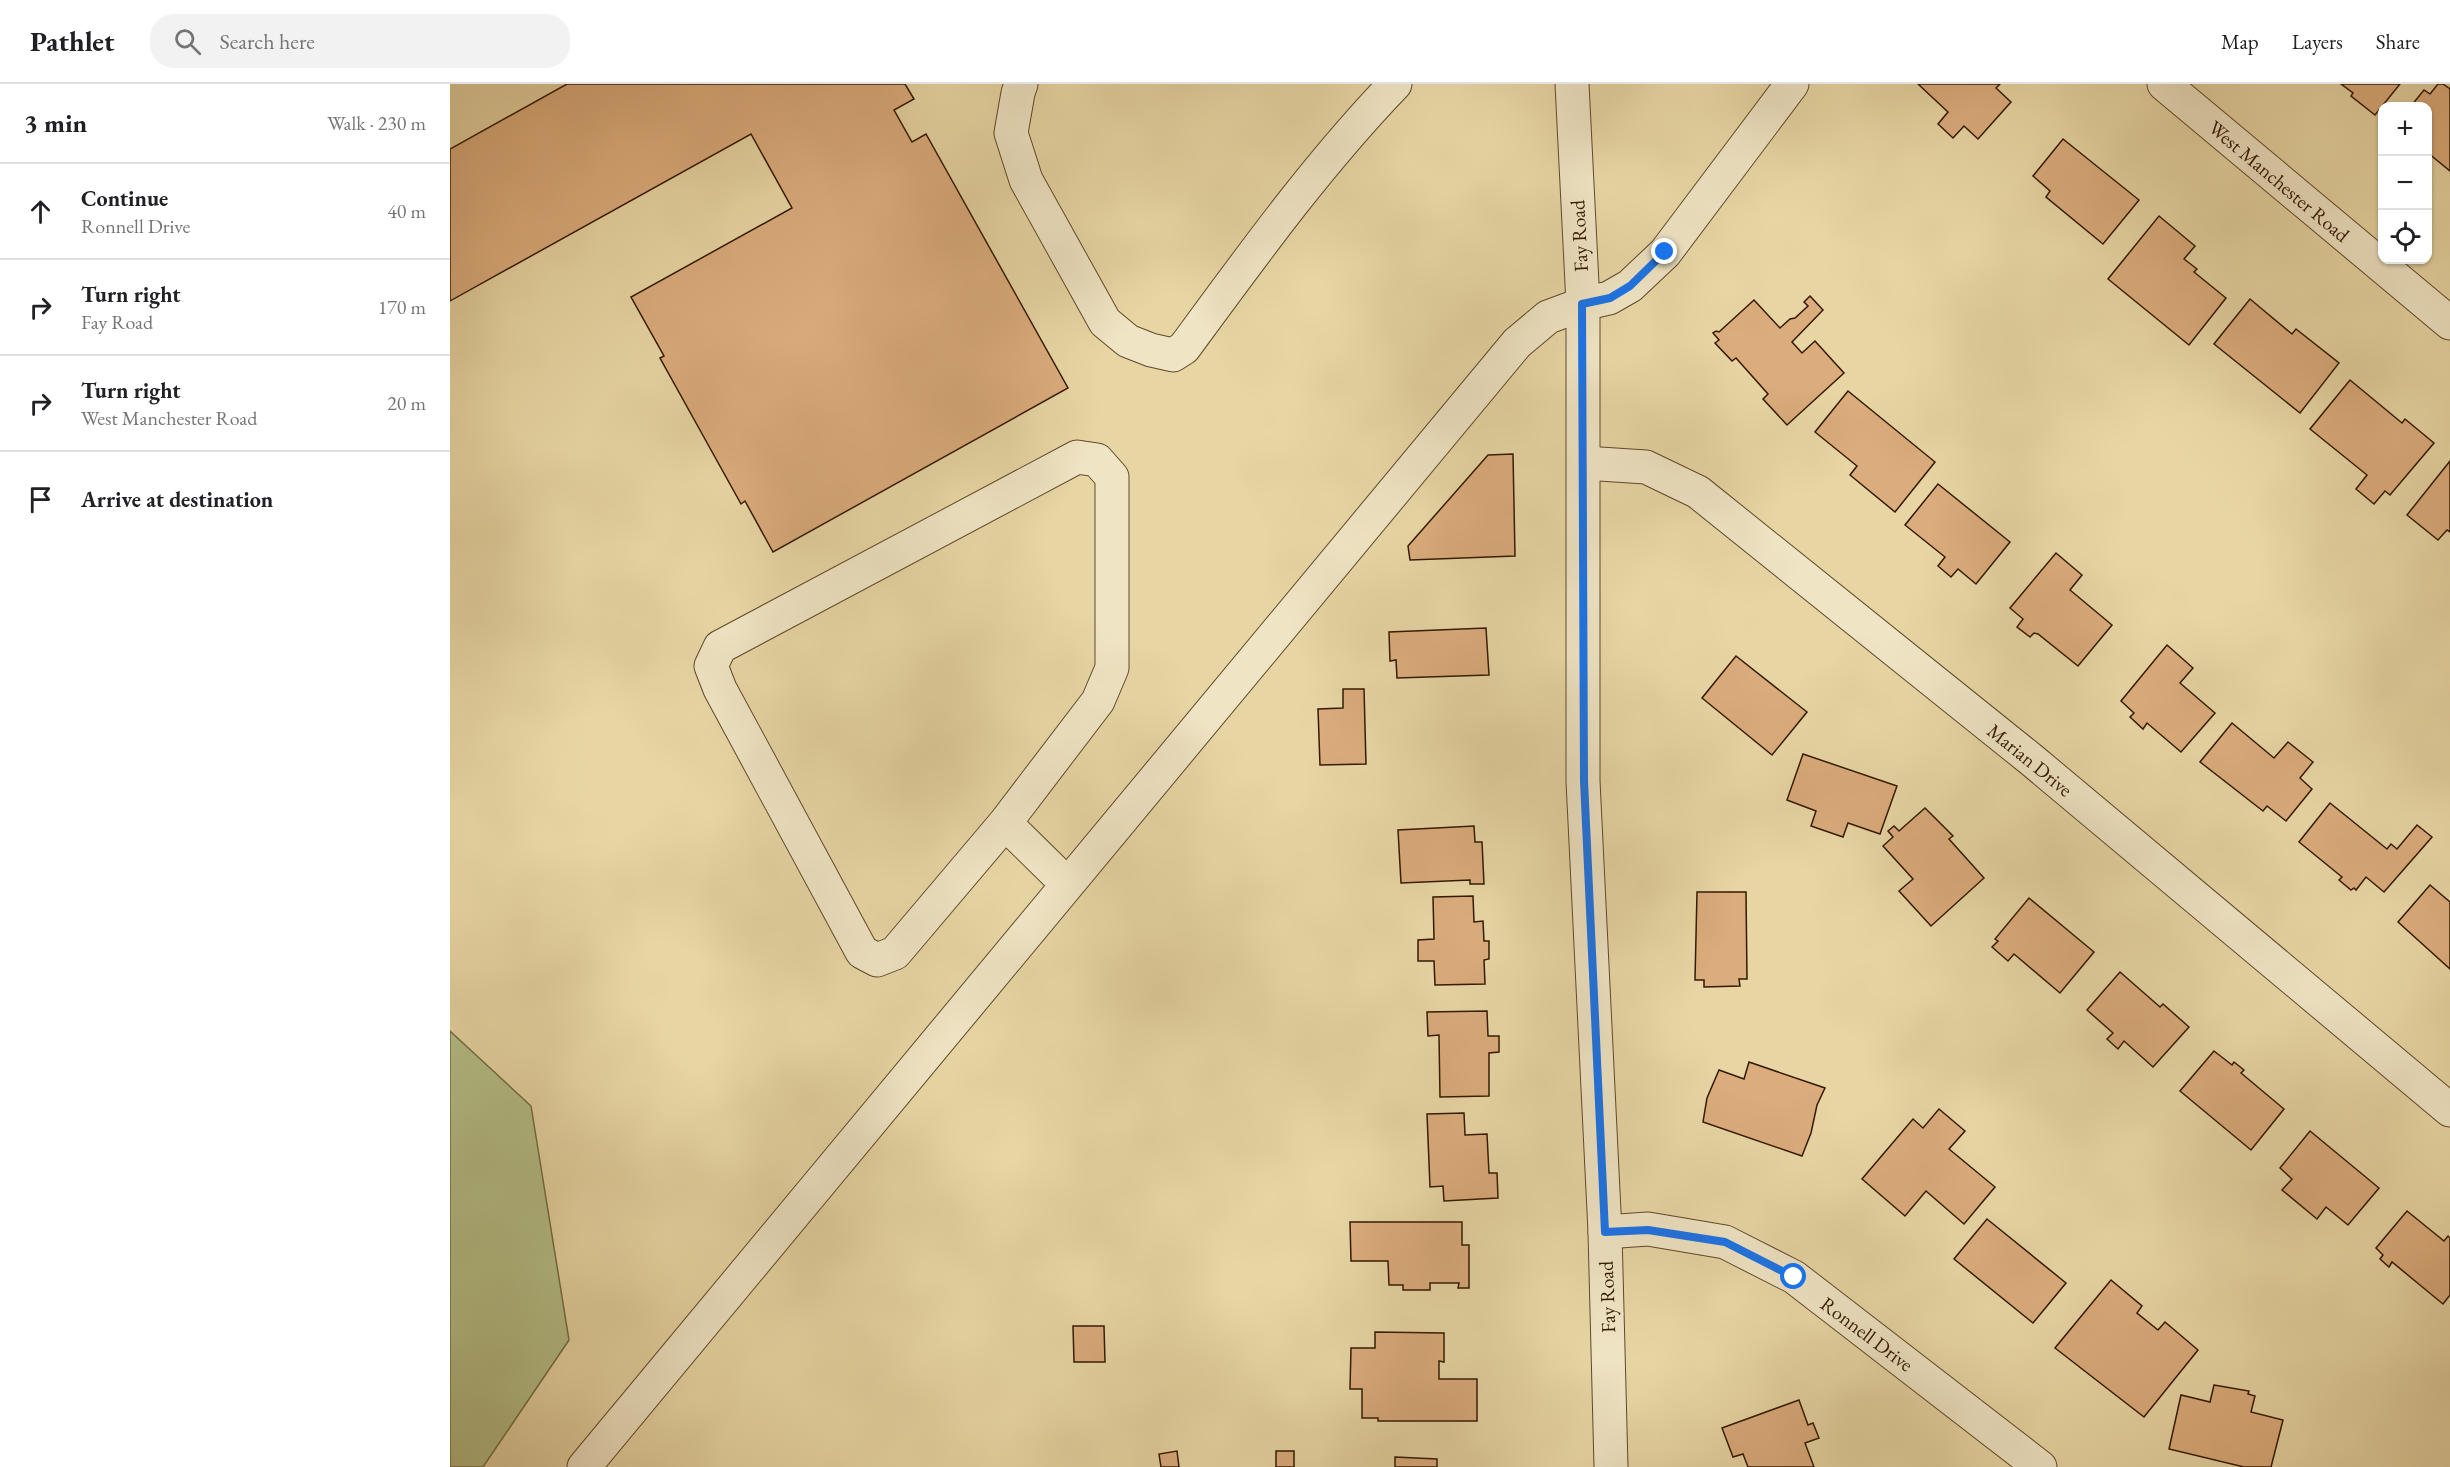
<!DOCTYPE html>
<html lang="en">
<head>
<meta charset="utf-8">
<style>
	:root { --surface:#fff; --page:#f2f2f2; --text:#202124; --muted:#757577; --line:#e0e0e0 }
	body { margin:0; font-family:"EB Garamond",serif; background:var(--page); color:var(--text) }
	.controls { position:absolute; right:18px; top:18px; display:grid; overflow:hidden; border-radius:12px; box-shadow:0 2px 4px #0004 }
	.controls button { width:54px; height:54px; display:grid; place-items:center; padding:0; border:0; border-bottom:2px solid var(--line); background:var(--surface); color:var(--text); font:30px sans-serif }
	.stop { position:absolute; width:18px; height:18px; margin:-14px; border:4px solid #1a73e8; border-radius:50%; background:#fff }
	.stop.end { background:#1a73e8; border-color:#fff; box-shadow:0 2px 6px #0008 }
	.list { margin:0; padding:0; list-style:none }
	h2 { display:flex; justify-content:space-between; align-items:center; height:78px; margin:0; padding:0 24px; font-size:26px }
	h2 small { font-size:20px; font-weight:400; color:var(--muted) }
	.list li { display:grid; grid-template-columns:39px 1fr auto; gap:18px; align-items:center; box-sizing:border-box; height:96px; padding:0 24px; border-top:2px solid var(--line) }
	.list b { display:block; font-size:22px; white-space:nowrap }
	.list p { margin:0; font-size:20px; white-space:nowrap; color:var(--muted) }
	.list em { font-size:20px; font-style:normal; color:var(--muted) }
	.icon { flex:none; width:33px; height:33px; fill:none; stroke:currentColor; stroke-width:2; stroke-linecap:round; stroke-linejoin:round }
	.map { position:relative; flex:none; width:2000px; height:1383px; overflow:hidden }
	header { display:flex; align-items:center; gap:36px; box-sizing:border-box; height:84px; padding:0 30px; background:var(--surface); border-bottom:2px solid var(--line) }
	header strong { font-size:28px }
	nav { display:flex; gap:33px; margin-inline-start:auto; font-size:21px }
	.search { width:420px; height:54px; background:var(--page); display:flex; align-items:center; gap:15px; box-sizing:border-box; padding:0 21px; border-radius:24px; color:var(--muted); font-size:22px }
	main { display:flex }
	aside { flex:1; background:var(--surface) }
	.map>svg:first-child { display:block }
	.green { fill:#b4be87; stroke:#746c44; stroke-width:1.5 }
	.building { fill:#dbac7c; stroke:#331902; stroke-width:1.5 }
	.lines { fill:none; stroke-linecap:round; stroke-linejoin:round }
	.minor-casing { stroke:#60482a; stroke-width:35 }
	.minor { stroke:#efe4c4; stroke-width:33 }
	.route { stroke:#1a73e8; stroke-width:8 }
	.labels { text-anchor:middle; stroke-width:6; stroke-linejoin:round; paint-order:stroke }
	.street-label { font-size:20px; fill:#331902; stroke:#efe4c4 }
</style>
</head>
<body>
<header>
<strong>Pathlet</strong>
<div class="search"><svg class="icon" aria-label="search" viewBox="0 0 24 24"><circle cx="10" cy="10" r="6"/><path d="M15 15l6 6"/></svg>Search here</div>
<nav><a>Map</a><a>Layers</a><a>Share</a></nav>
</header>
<main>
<aside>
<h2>3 min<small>Walk · 230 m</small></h2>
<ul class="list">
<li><svg class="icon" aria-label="ahead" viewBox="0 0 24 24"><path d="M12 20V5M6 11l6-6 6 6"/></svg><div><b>Continue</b><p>Ronnell Drive</p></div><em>40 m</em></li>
<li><svg class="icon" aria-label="right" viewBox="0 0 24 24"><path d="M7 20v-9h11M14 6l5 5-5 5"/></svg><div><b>Turn right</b><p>Fay Road</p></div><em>170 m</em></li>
<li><svg class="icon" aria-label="right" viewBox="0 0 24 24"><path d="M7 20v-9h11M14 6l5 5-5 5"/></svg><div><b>Turn right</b><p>West Manchester Road</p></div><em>20 m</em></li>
<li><svg class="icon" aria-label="arrive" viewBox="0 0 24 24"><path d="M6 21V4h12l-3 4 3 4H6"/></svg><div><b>Arrive at destination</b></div></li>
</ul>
</aside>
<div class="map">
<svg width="2000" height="1383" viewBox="0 0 2000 1383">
	<rect width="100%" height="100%" fill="#e7d6a4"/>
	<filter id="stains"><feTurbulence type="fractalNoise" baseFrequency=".00333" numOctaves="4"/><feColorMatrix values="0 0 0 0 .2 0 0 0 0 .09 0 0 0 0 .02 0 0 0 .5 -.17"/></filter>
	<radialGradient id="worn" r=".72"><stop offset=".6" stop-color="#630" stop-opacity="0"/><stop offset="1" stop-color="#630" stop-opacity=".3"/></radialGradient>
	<path class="green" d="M0,947L81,1022L119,1256L33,1383H0Z"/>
	<g class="building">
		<path d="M117,0H455L464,15L444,26L462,58L476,50L618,304L323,468L295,417L291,420L210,274L214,272L181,213L342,124L301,50L0,217V65Z"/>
		<path d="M1468,0H1550L1546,4L1561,18L1528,55L1514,42L1503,54L1488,40L1498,28Z"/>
		<path d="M1891,0H1950L1925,31L1901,12L1903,9Z"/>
		<path d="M1988,0H1993L2000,5V87L1978,69V22H1961L1974,6L1980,10Z"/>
		<path d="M1613,55L1689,116L1653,160L1596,113L1600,107L1583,92Z"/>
		<path d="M1709,132L1745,162L1734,175L1747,185L1744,188L1776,214L1739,261L1658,195Z"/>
		<path d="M1360,212L1373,226L1342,258L1352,269L1365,257L1394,289L1337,341L1313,315L1318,310L1286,274L1282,277L1265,259L1269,256L1263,249L1266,247L1269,248L1304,216L1330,244L1340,235L1345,234L1358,222L1354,218Z"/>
		<path d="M1800,215L1842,250L1846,245L1889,279L1850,329L1764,260Z"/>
		<path d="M1900,296L1952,339L1955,335L1984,359L1940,411L1935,407L1924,420L1906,405L1917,391L1860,345Z"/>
		<path d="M1398,307L1485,378L1445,428L1400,391L1407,382L1365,348Z"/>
		<path d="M1063,370L1065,472L960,476L958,462L1038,371Z"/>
		<path d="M2000,377V448L1997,446L1988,456L1957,431Z"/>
		<path d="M1488,400L1560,458L1526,500L1508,485L1501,493L1488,482L1495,473L1455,441Z"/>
		<path d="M1606,469L1632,491L1620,506L1662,541L1628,582L1588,550L1584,549L1580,553L1567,543L1573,535L1560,524Z"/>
		<path d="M1036,544L1039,591L947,594L946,576L940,577L939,548Z"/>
		<path d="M1717,561L1743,584L1730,599L1765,629L1731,668L1697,639L1693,645L1680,633L1684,629L1671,617Z"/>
		<path d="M1286,572L1357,628L1322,671L1252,614Z"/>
		<path d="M893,605H914L916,680L870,681L868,625L893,624Z"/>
		<path d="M1782,639L1824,674L1838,658L1863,678L1850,694L1862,705L1836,737L1817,722L1813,727L1750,678Z"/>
		<path d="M1353,670L1447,702L1430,750L1398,739L1393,753L1361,742L1366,727L1337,716Z"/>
		<path d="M1880,719L1937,765L1941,760L1947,765L1967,741L1982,753L1934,808L1916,793L1906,806L1904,804L1901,806L1889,796L1892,793L1849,758Z"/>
		<path d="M1475,724L1503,752L1499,755L1534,794L1481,842L1449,807L1463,795L1433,762L1443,753L1438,747L1444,742L1449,747Z"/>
		<path d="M1024,742L1025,758H1032L1034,800H1020V796L951,799L948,746Z"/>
		<path d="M1980,801L2000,818V885L1948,838Z"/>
		<path d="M1247,808H1296L1297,895H1289L1290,902L1254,903V896H1245Z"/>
		<path d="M1023,812L1024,838L1033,837L1034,857H1039V875L1034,876L1035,900L985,901L984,877H968V856L984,855L983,813Z"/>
		<path d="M1579,814L1644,868L1610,909L1564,870L1558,877L1542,863L1548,857L1545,855Z"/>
		<path d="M1670,888L1710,923L1713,920L1739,943L1703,983L1674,957L1668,965L1657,955L1663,949L1637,926Z"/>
		<path d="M1037,927L1038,952H1049V968L1039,969V1012L990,1013L989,951L978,952L977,928Z"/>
		<path d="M1764,967L1782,981L1784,978L1794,986L1791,989L1834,1025L1801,1066L1730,1007Z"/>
		<path d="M1299,978L1375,1004L1367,1021L1361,1049L1352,1072L1253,1038L1257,1014L1269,986L1294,995Z"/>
		<path d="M1489,1025L1515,1047L1499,1065L1545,1103L1514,1140L1476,1107L1455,1132L1412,1095L1463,1035L1473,1044Z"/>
		<path d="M1014,1029L1015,1051L1037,1050L1039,1089H1047L1048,1114L994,1117L993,1102L980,1103L977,1030Z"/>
		<path d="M1860,1047L1929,1104L1898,1141L1876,1123L1867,1135L1832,1106L1842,1095L1830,1084Z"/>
		<path d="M1957,1127L1994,1157L1998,1152L2000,1154V1211L1993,1220L1942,1178L1939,1183L1930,1175L1933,1171L1926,1164Z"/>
		<path d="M1537,1135L1616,1199L1583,1239L1504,1175Z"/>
		<path d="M900,1138H1012V1161H1019V1204H1008L1009,1199H980V1206H953V1201H939L938,1177H901Z"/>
		<path d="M1661,1196L1692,1222L1687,1229L1708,1246L1715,1238L1748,1266L1694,1333L1605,1264Z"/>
		<path d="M623,1242H654L655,1278H624Z"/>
		<path d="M925,1248L994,1249V1278L989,1277V1295H1027V1337H928V1334H912V1305H900L901,1264H925Z"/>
		<path d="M1764,1301L1799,1307L1798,1310L1805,1312L1801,1328L1833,1336L1821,1383H1794L1719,1365L1731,1311L1760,1318Z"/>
		<path d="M1349,1316L1358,1341L1363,1339L1369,1354L1355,1359L1364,1383H1298L1293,1370L1283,1373L1272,1344Z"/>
		<path d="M727,1367L729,1383H711L709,1370Z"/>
		<rect x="826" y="1367" width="18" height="16"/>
		<path d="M945,1373L987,1375V1383H945Z"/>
	</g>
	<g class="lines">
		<g class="minor-casing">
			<g id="minor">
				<path d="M571,0L568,9L561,49L576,96L655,238L678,257L701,266L723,271L734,264C801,173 867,81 945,0"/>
				<path d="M1122,0L1133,220V697L1155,1148L1161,1383"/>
				<path d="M1714,0L2000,239"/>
				<path d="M1134,379L1196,383L1248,408L1583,677L2000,1026"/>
				<path d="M555,739L445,869L427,876L412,868L270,605L261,582L270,563L627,373L647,376L662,393V584L648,617L555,739L617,800"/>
				<path d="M1155,1148L1198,1145L1275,1158L1344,1193L1590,1383"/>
				<path d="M134,1383L1067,259L1098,233L1133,220L1159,214L1180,202L1215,169L1342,0"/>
			</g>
		</g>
		<use href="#minor" class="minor"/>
	</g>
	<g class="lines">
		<path class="route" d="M1215,168L1180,202L1160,214L1132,220L1134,697L1155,1148L1198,1146L1275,1158L1344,1193"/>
	</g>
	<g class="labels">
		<g class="street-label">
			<text transform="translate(1829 97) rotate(40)" y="7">West Manchester Road</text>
			<text transform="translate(1129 152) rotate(-93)" y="7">Fay Road</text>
			<text transform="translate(1580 676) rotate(39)" y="7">Marian Drive</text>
			<text transform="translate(1157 1213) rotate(-92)" y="7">Fay Road</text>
			<text transform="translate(1417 1250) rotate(37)" y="7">Ronnell Drive</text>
		</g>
	</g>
	<rect width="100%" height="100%" filter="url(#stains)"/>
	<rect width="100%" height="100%" fill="url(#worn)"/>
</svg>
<div class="controls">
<button>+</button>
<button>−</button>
<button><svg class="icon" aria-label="locate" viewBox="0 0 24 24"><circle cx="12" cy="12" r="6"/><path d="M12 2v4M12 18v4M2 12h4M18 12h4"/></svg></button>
</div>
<div class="stop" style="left:1344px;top:1193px"></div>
<div class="stop end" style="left:1215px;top:168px"></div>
</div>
</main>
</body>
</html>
